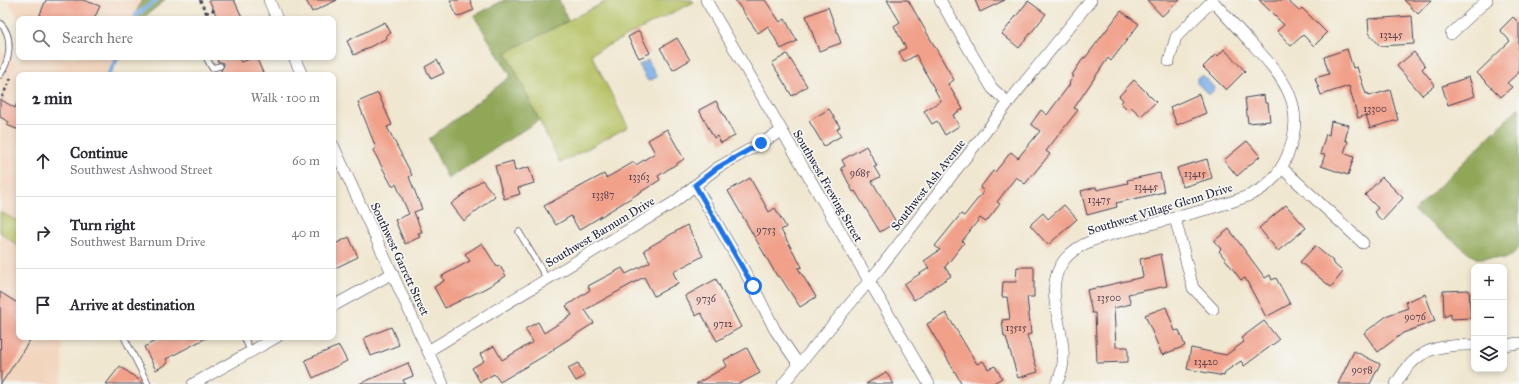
<!DOCTYPE html>
<html lang="en">
<head>
<meta charset="utf-8">
<style>
	:root { --surface:#fff; --page:#f2f2f3; --text:#2b2b33; --muted:#7c7c81; --line:#e1e1e2 }
	body { margin:0; font-family:"IM FELL Great Primer",serif; background:var(--page); color:var(--text) }
	.controls { position:absolute; right:12px; bottom:12px; display:grid; overflow:hidden; border-radius:8px; box-shadow:0 2px 6px #0003 }
	.controls button { width:36px; height:36px; display:grid; place-items:center; padding:0; border:0; border-bottom:1px solid var(--line); background:var(--surface); color:var(--text); font:20px sans-serif }
	.stop { position:absolute; width:12px; height:12px; margin:-9px; border:3px solid #1a73e8; border-radius:50%; background:#fff }
	.stop.end { background:#1a73e8; border-color:#fff; box-shadow:0 1px 4px #0008 }
	.list { margin:0; padding:0; list-style:none }
	h2 { display:flex; justify-content:space-between; align-items:center; height:52px; margin:0; padding:0 16px; font-size:17px }
	h2 small { font-size:13px; font-weight:400; color:var(--muted) }
	.list li { display:grid; grid-template-columns:26px 1fr auto; gap:12px; align-items:center; box-sizing:border-box; height:72px; padding:0 16px; border-top:1px solid var(--line) }
	.list b { display:block; font-size:15px; white-space:nowrap }
	.list p { margin:0; font-size:13px; white-space:nowrap; color:var(--muted) }
	.list em { font-size:13px; font-style:normal; color:var(--muted) }
	.icon { flex:none; width:22px; height:22px; fill:none; stroke:currentColor; stroke-width:2; stroke-linecap:round; stroke-linejoin:round }
	.map { position:relative; flex:none; width:1519px; height:384px; overflow:hidden }
	.search { position:absolute; background:var(--surface); box-shadow:0 2px 6px #0003; left:16px; top:16px; width:320px; height:44px; display:flex; align-items:center; gap:10px; box-sizing:border-box; padding:0 14px; border-radius:8px; color:var(--muted); font-size:15px }
	.panel { position:absolute; background:var(--surface); box-shadow:0 2px 6px #0003; left:16px; top:72px; width:320px; height:268px; border-radius:8px }
	.map>svg:first-child { display:block }
	.built { fill:#f2d5bd }
	.green { fill:#b6c163; stroke:#6c724f }
	.forest { fill:#90a759; stroke:#59644a }
	.water { fill:#79afe8; stroke:#4e6892 }
	.lines { fill:none; stroke-linecap:round; stroke-linejoin:round }
	.stream { stroke:#79afe8; stroke-width:4 }
	.building { fill:#f1a08a }
	.service-casing { stroke:#414051; stroke-width:7 }
	.minor-casing { stroke:#414051; stroke-width:12 }
	.path { stroke:#414051; stroke-width:2.5; stroke-dasharray:3 3; stroke-linecap:butt }
	.service { stroke:#fff; stroke-width:5.5 }
	.minor { stroke:#fff; stroke-width:11 }
	.route { stroke:#1a73e8; stroke-width:5 }
	.labels { text-anchor:middle; stroke-width:3.5; stroke-linejoin:round; paint-order:stroke }
	.number-label { font-size:10px; fill:#56424f }
	.street-label { font-size:12px; fill:#22223b; stroke:#f6f6f2 }
</style>
</head>
<body>
<div class="map">
<svg width="1519" height="384" viewBox="0 0 1519 384">
	<rect width="100%" height="100%" fill="#f6f6f2"/>
	<filter id="ink" filterUnits="userSpaceOnUse"><feTurbulence type="fractalNoise" baseFrequency=".025" numOctaves="2"/><feDisplacementMap in="SourceGraphic" scale="8" xChannelSelector="R" yChannelSelector="G"/><feConvolveMatrix kernelMatrix="1 2 1 2 8 2 1 2 1" color-interpolation-filters="sRGB"/></filter>
	<filter id="wash" filterUnits="userSpaceOnUse"><feTurbulence type="fractalNoise" baseFrequency=".012" numOctaves="4" result="noise"/><feDisplacementMap in="SourceGraphic" scale="16" xChannelSelector="R" yChannelSelector="G"/><feGaussianBlur stdDeviation="0.9" result="paint"/><feColorMatrix in="noise" values="0 0 0 0 0 0 0 0 0 0 0 0 0 0 0 0 0 1.4 0 .05"/><feComposite in="paint" operator="in"/></filter>
	<g filter="url(#wash)">
		<rect width="100%" height="100%" fill="#f0e7d0"/>
		<g class="built">
			<path d="M10,0H142L133,19L19,20L10,5Z"/>
			<path d="M0,51L19,63L21,57H114L106,75H19V337H62V384H0Z"/>
		</g>
		<g class="green">
			<path d="M609,0H692L694,2L591,54L628,127L560,163L506,52Z"/>
			<path d="M0,212L19,222V247L0,232Z"/>
		</g>
		<g class="forest">
			<path d="M142,0H165L142,19H133Z"/>
			<path d="M504,0H559L568,21L506,52L539,120L448,179L429,139L511,76L474,16Z"/>
			<path d="M1519,107V248L1508,258H1476L1414,211Z"/>
		</g>
		<g class="water">
			<path d="M648,60L657,77L648,81L639,65Z"/>
			<path d="M1199,76H1204L1215,89L1209,95L1197,83V78Z"/>
		</g>
		<g class="lines">
			<g class="stream">
				<path d="M135,19L136,15L157,0"/>
				<path d="M108,75L118,57"/>
			</g>
		</g>
		<g id="blocks">
			<g class="building">
				<path d="M46,0H83L100,6L94,19H38Z"/>
				<path d="M209,0H234L243,19H218Z"/>
				<path d="M306,0H337L312,12Z"/>
				<path d="M450,0H470L474,10L457,17Z"/>
				<path d="M735,0H765L780,22L785,19L797,41L781,49L768,26L758,33Z"/>
				<path d="M887,0H908L954,80L948,84L963,109L953,115L959,126L945,135L937,121L932,124L924,111L941,101L916,55L904,62L899,52L906,48L894,26L900,22Z"/>
				<path d="M975,0H1005L980,12Z"/>
				<path d="M1147,0H1180L1162,16Z"/>
				<path d="M1259,0H1287L1299,11L1302,8L1327,33L1314,46L1303,35L1291,46L1277,31L1284,25Z"/>
				<path d="M1404,0H1431L1418,14Z"/>
				<path d="M1028,1L1046,14L1019,48L1002,34Z"/>
				<path d="M828,7L841,43L819,51L806,16Z"/>
				<path d="M1121,11L1139,24L1111,61L1108,58L1074,108L1078,110L1046,151L1050,154L1025,184L1016,177L997,202L1000,204L986,222L980,218L962,241L964,243L945,267L951,276L914,300L904,284L929,268L924,261L940,250L935,246L961,214L964,216L984,191L980,188L993,171L995,172L1011,152L1018,158L1040,131L1031,124L1041,110L1047,115L1070,84L1069,83L1074,76L1072,75L1084,57L1085,58Z"/>
				<path d="M1412,16L1414,44L1380,46L1369,33L1368,19Z"/>
				<path d="M1513,17L1519,23V72L1507,83L1512,87L1501,97L1477,73L1510,41L1500,30Z"/>
				<path d="M385,22L391,33L386,35L387,38L354,55L347,41Z"/>
				<path d="M639,31L650,53L639,58L628,37Z"/>
				<path d="M677,38L690,60L673,70L660,48Z"/>
				<path d="M1224,49L1245,71L1226,90L1203,67L1216,54L1218,56Z"/>
				<path d="M1347,49L1353,68L1357,67L1366,94L1368,93L1369,96L1390,90L1398,120L1370,128L1366,115L1358,118L1349,86L1321,95L1315,78L1329,74L1324,57Z"/>
				<path d="M1414,52L1425,66L1422,69L1435,85L1422,95L1397,66Z"/>
				<path d="M787,54L807,86L792,96L772,63Z"/>
				<path d="M216,57H238L241,62L256,57L264,75H223L221,70L224,65L222,62H218Z"/>
				<path d="M437,60L444,73L431,79L425,67Z"/>
				<path d="M1469,77L1475,96L1448,105L1442,86Z"/>
				<path d="M1134,80L1156,102L1141,116L1131,107L1128,110L1121,103L1123,100L1119,96Z"/>
				<path d="M378,93L392,125L387,127L412,175L409,177L422,209L414,212L422,232L418,233L420,237L405,244L395,220L409,214L396,184L392,186L373,150L376,148L358,102Z"/>
				<path d="M1199,94L1206,113L1177,125L1170,107Z"/>
				<path d="M1264,95L1265,103H1268L1270,121L1248,123L1245,98Z"/>
				<path d="M19,98V130L7,125L9,122L0,117V99L15,108Z"/>
				<path d="M716,101L735,136L721,143L717,136L714,138L699,110Z"/>
				<path d="M829,109L840,127L837,129L841,136L824,146L809,121Z"/>
				<path d="M1331,121L1349,125L1345,140L1348,141L1344,153L1354,157L1348,175L1321,166L1325,155L1320,154L1326,134L1329,135Z"/>
				<path d="M667,129L684,159L658,176L660,180L579,230L571,216L556,225L544,206L604,174L606,178L634,162L636,165L655,153L648,140Z"/>
				<path d="M1247,141L1260,156L1237,176L1224,160Z"/>
				<path d="M866,146L877,166L874,167L880,177L872,181L896,222L880,232L855,191L853,192L841,168L845,166L842,160Z"/>
				<path d="M1207,159L1212,178L1183,187L1177,168Z"/>
				<path d="M513,161L515,171L529,167L534,183L518,188L520,194L504,199L495,166Z"/>
				<path d="M1160,173L1164,192L1116,203L1117,207L1087,215L1081,191L1096,187L1097,190L1128,183L1127,180Z"/>
				<path d="M1382,177L1403,198L1382,221L1374,212L1378,208L1365,195Z"/>
				<path d="M750,178L769,212L775,208L786,227L781,230L802,267L798,268L816,297L800,307L781,278L777,276L728,191Z"/>
				<path d="M482,180L495,196L464,221L451,204Z"/>
				<path d="M1064,205L1077,219L1048,245L1030,225L1043,213L1048,219Z"/>
				<path d="M1286,205L1306,228L1278,251L1259,228Z"/>
				<path d="M687,225L703,256L673,272L678,283L654,296L644,277L585,310L594,323L553,349L554,350L500,382L494,374L480,382L472,368L484,361L480,354L494,346L502,360L533,342L525,329L538,322L544,333L572,315L566,306L590,290L588,286L622,268L626,274L650,262L644,250Z"/>
				<path d="M1229,229L1265,278L1270,275L1272,280L1276,278L1290,304L1266,317L1245,278L1241,280L1219,251L1221,249L1214,241Z"/>
				<path d="M349,237L358,257L333,269V245Z"/>
				<path d="M482,243L497,267L500,266L506,276L486,288L445,308L434,287L444,281L442,276L470,261L465,254Z"/>
				<path d="M1315,246L1333,261L1332,262L1343,272L1331,287L1300,262Z"/>
				<path d="M1161,254L1167,286L1128,294L1131,304L1114,308L1116,347H1128V362L1097,363L1095,313H1092L1087,290L1143,277L1140,259Z"/>
				<path d="M1017,267H1034V297H1027L1031,334L1027,335L1038,372L1018,378L1006,337H1004L1002,320L1010,319L1007,297H1002L1003,282H1016Z"/>
				<path d="M716,279L741,327L717,341L701,313L696,316L685,296Z"/>
				<path d="M1469,290L1471,318L1451,319V314L1444,317L1443,291Z"/>
				<path d="M0,292L19,304V337H32L1,384Z"/>
				<path d="M1425,294L1435,321L1403,333L1378,352L1364,333L1388,315L1408,308L1405,302Z"/>
				<path d="M1166,307L1175,331L1179,330L1185,346L1162,355L1145,315Z"/>
				<path d="M946,313L977,364L983,361L988,369L995,366L1002,378L992,384H962L927,324Z"/>
				<path d="M1264,321L1279,340L1244,366L1241,361L1225,372L1224,376L1187,369L1191,348L1226,355L1244,342L1241,338Z"/>
				<path d="M391,327L399,345L371,356L364,338Z"/>
				<path d="M163,337H208L166,359L168,363L156,370L144,347Z"/>
				<path d="M339,346L347,361L313,378L305,360Z"/>
				<path d="M747,348L760,373L739,384H696L727,366L724,360Z"/>
				<path d="M1354,351L1380,364L1370,384H1338Z"/>
				<path d="M408,363L413,376L403,380L405,384H359Z"/>
				<path d="M578,363L585,376L576,381L568,368Z"/>
				<path d="M120,366L143,383V384H106Z"/>
				<path d="M886,372L894,384H866Z"/>
			</g>
		</g>
	</g>
	<g filter="url(#ink)">
		<use href="#blocks" fill-opacity="0" stroke="#414051" stroke-width="1"/>
		<g class="lines">
			<g class="service-casing">
				<g id="service">
					<path d="M0,23C14,36 10,61 0,75"/>
					<path d="M206,57L212,68L220,66"/>
					<path d="M519,232L547,279"/>
					<path d="M124,337L148,384"/>
					<path d="M244,337L251,352"/>
				</g>
			</g>
			<g class="minor-casing">
				<g id="minor">
					<path d="M269,0L277,19"/>
					<path d="M706,0L929,384"/>
					<path d="M940,0L992,88L1008,103"/>
					<path d="M1451,34L1487,0"/>
					<path d="M294,57L302,75"/>
					<path d="M1169,61L1176,37L1212,1"/>
					<path d="M333,145L443,384"/>
					<path d="M1282,168L1363,243"/>
					<path d="M695,185L753,286L775,330L799,365"/>
					<path d="M1175,218L1193,288L1213,309"/>
					<path d="M333,306L393,273"/>
					<path d="M1504,345L1519,343"/>
					<path d="M428,351L673,203L717,168L782,131"/>
					<path d="M193,384L277,337"/>
					<path d="M783,384L880,268L1008,103L1091,0"/>
					<path d="M1056,384C1080,344 1035,296 1065,259C1079,242 1104,236 1125,231C1151,224 1177,217 1204,210C1221,205 1242,200 1258,191C1272,183 1282,169 1288,154C1307,106 1284,78 1253,45C1239,30 1225,15 1212,0"/>
					<path d="M1396,384C1416,349 1437,344 1474,345"/>
				</g>
			</g>
			<g class="path">
				<path d="M200,0L209,19"/>
				<path d="M206,13L216,9"/>
				<path d="M2,97L12,76"/>
			</g>
			<use href="#service" class="service"/>
			<use href="#minor" class="minor"/>
		</g>
	</g>
	<g class="lines" filter="url(#ink)">
		<path class="route" d="M753,286L695,185L717,168L761,143"/>
	</g>
	<g class="labels">
		<g class="number-label">
			<text x="1391" y="38">13245</text>
			<text x="1375" y="112">13300</text>
			<text x="860" y="176">9685</text>
			<text x="1195" y="177">13415</text>
			<text x="639" y="180">13363</text>
			<text x="1146" y="190">13445</text>
			<text x="603" y="198">13387</text>
			<text x="1099" y="203">13475</text>
			<text x="766" y="233">9753</text>
			<text x="1109" y="301">13500</text>
			<text x="706" y="302">9736</text>
			<text x="1415" y="320">9076</text>
			<text x="723" y="327">9712</text>
			<text x="1016" y="331">13515</text>
			<text x="1206" y="365">13420</text>
			<text x="1362" y="373">9058</text>
		</g>
		<g class="street-label">
			<text transform="translate(928 185) rotate(-52)" y="4">Southwest Ash Avenue</text>
			<text transform="translate(828 186) rotate(60)" y="4">Southwest Frewing Street</text>
			<text transform="translate(1160 209) rotate(-17)" y="4">Southwest Village Glenn Drive</text>
			<text transform="translate(600 232) rotate(-31)" y="4">Southwest Barnum Drive</text>
			<text transform="translate(400 259) rotate(65)" y="4">Southwest Garrett Street</text>
		</g>
	</g>
</svg>
<div class="controls">
<button>+</button>
<button>−</button>
<button><svg class="icon" aria-label="layers" viewBox="0 0 24 24"><path d="M12 4l9 5-9 5-9-5zM3 14l9 5 9-5"/></svg></button>
</div>
<div class="stop" style="left:753px;top:286px"></div>
<div class="stop end" style="left:761px;top:143px"></div>
<div class="search"><svg class="icon" aria-label="search" viewBox="0 0 24 24"><circle cx="10" cy="10" r="6"/><path d="M15 15l6 6"/></svg>Search here</div>
<section class="panel">
<h2>2 min<small>Walk · 100 m</small></h2>
<ul class="list">
<li><svg class="icon" aria-label="ahead" viewBox="0 0 24 24"><path d="M12 20V5M6 11l6-6 6 6"/></svg><div><b>Continue</b><p>Southwest Ashwood Street</p></div><em>60 m</em></li>
<li><svg class="icon" aria-label="right" viewBox="0 0 24 24"><path d="M7 20v-9h11M14 6l5 5-5 5"/></svg><div><b>Turn right</b><p>Southwest Barnum Drive</p></div><em>40 m</em></li>
<li><svg class="icon" aria-label="arrive" viewBox="0 0 24 24"><path d="M6 21V4h12l-3 4 3 4H6"/></svg><div><b>Arrive at destination</b></div></li>
</ul>
</section>
</div>
</body>
</html>
